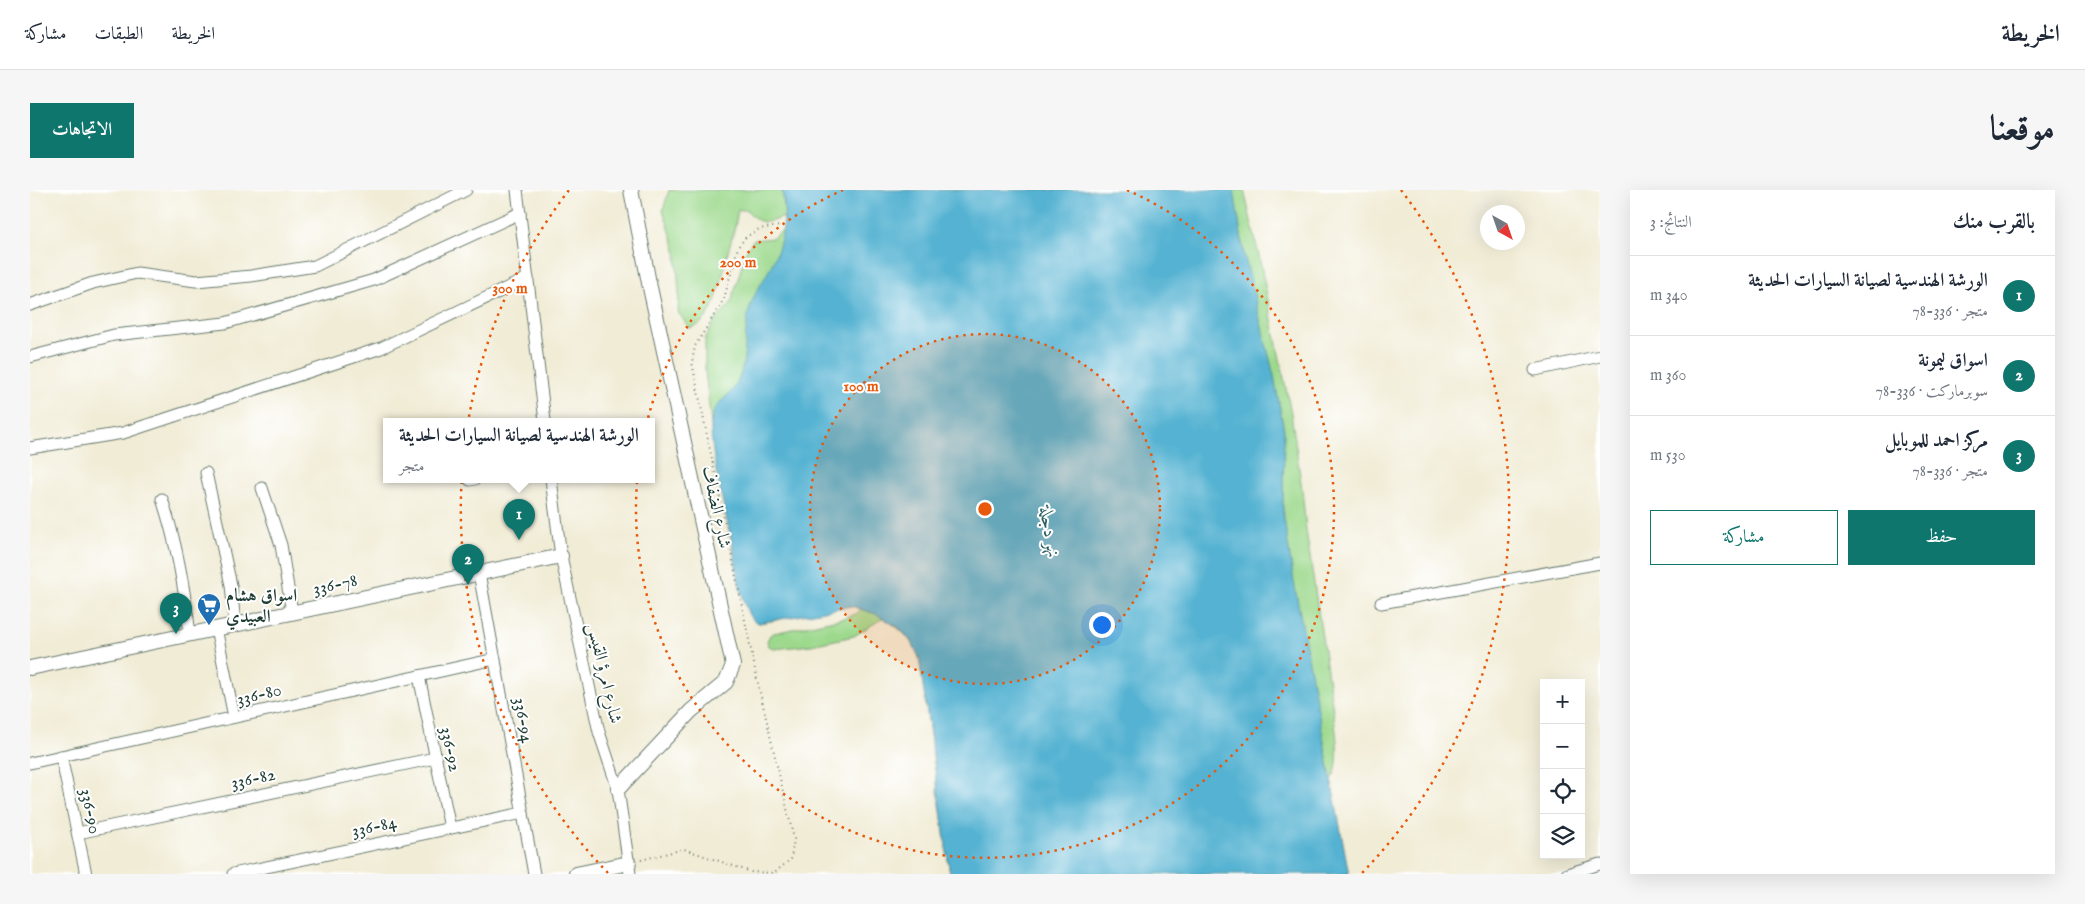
<!DOCTYPE html>
<html lang="ar">
<head>
<meta charset="utf-8">
<style>
	:root { --surface:#fff; --page:#f6f6f7; --text:#1f2937; --muted:#747a83; --line:#e0e1e3; --accent:#0f766e }
	body { margin:0; font-family:"IM FELL English",Amiri,serif; background:var(--page); color:var(--text); direction:rtl }
	.controls { position:absolute; right:15px; bottom:15px; display:grid; overflow:hidden; border-radius:0px; box-shadow:0 5px 20px #0002 }
	.controls button { width:45px; height:45px; display:grid; place-items:center; padding:0; border:0; border-bottom:1px solid var(--line); background:var(--surface); color:var(--text); font:25px sans-serif }
	.compass { position:absolute; left:1450px; top:15px; width:45px; height:45px; border-radius:50%; background:var(--surface); box-shadow:0 5px 20px #0002; rotate:140deg }
	.you { position:absolute; left:1071px; top:434px; width:18px; height:18px; margin:-12px; border:4px solid #fff; border-radius:50%; background:#1a73e8; box-shadow:0 0 0 8px #1a73e833 }
	.badge { display:grid; place-items:center; width:32px; height:32px; border-radius:50%; background:var(--accent); color:#fff; font-size:16px; font-weight:700 }
	.pin { position:absolute; translate:-50% -41px; filter:drop-shadow(0 1px 2px #0008) }
	.pin::after { content:''; position:absolute; top:26px; width:18px; height:15px; background:inherit; clip-path:polygon(0 0,100% 0,50% 100%) }
	.popup { position:absolute; left:353px; top:228px; width:272px; height:65px; box-sizing:border-box; display:grid; place-content:center; border-radius:0px; background:var(--surface); filter:drop-shadow(0 1px 4px #0005); font-size:16px; white-space:nowrap; color:var(--muted) }
	.popup b { font-size:19px; color:var(--text) }
	.popup::after { content:''; position:absolute; left:50%; top:100%; margin-left:-10px; border:10px solid transparent; border-top-color:var(--surface) }
	.list { margin:0; padding:0; list-style:none }
	h2 { display:flex; justify-content:space-between; align-items:center; height:65px; margin:0; padding:0 20px; font-size:21px }
	h2 small { font-size:16px; font-weight:400; color:var(--muted) }
	.list li { display:grid; grid-template-columns:32px 1fr auto; gap:15px; align-items:center; box-sizing:border-box; height:80px; padding:0 20px; border-top:1px solid var(--line) }
	.list b { display:block; font-size:19px; white-space:nowrap }
	.list p { margin:0; font-size:16px; white-space:nowrap; color:var(--muted) }
	.list em { font-size:16px; font-style:normal; color:var(--muted) }
	.actions { display:flex; gap:10px; padding:15px 20px }
	.actions a { flex:1; padding:11px 0; border:1px solid var(--accent); border-radius:0px; text-align:center; font-size:18px; color:var(--accent) }
	.actions .main { background:var(--accent); color:#fff }
	.icon { flex:none; width:28px; height:28px; fill:none; stroke:currentColor; stroke-width:2; stroke-linecap:round; stroke-linejoin:round }
	.map { position:relative; flex:none; width:1570px; height:684px; overflow:hidden; direction:ltr; border-radius:0px }
	header { display:flex; align-items:center; gap:30px; box-sizing:border-box; height:70px; padding:0 25px; background:var(--surface); border-bottom:1px solid var(--line) }
	header strong { font-size:24px }
	nav { display:flex; gap:28px; margin-inline-start:auto; font-size:18px }
	.intro { display:flex; align-items:center; justify-content:space-between; box-sizing:border-box; height:120px; padding:0 30px }
	h1 { margin:0; font-size:35px }
	.button { padding:12px 22px; border-radius:0px; background:var(--accent); color:#fff; font-size:18px; font-weight:700 }
	main { display:flex; gap:30px; padding:0 30px }
	aside { flex:1; background:var(--surface); border-radius:0px; box-shadow:0 5px 20px #0002 }
	.map>svg:first-child { display:block }
	.green { fill:#9dd98d; stroke:#5e8b60 }
	.water { fill:#54b2d2; stroke:#3a7883 }
	.lines { fill:none; stroke-linecap:round; stroke-linejoin:round }
	.minor-casing { stroke:#687a6d; stroke-width:13 }
	.tertiary-casing { stroke:#687a6d; stroke-width:16 }
	.path { stroke:#687a6d; stroke-width:2; stroke-dasharray:1 4; stroke-linecap:butt }
	.minor { stroke:#fff; stroke-width:11 }
	.tertiary { stroke:#fff; stroke-width:14 }
	.ring { fill:none; stroke:#e8590c; stroke-width:2.5; stroke-dasharray:2.5 5 }
	.labels { text-anchor:middle; stroke-width:4; stroke-linejoin:round; paint-order:stroke }
	.street-label { font-size:18px; fill:#1f3d34; stroke:#fff }
	.poi-label { font-size:18px; font-weight:bold; fill:#1f3d34; stroke:#fff; text-anchor:start }
	.water-label { font-size:19px; font-style:italic; fill:#2f6063; stroke:#fff }
	.centre { fill:#e8590c; stroke:#fff; stroke-width:2.5 }
	.ring-label { font-size:15px; text-anchor:middle; font-weight:bold; fill:#e8590c; stroke:#fff; stroke-width:4; stroke-linejoin:round; paint-order:stroke }
</style>
</head>
<body>
<header>
<strong>الخريطة</strong>
<nav><a>الخريطة</a><a>الطبقات</a><a>مشاركة</a></nav>
</header>
<div class="intro"><h1>موقعنا</h1><a class="button">الاتجاهات</a></div>
<main>
<aside>
<h2>بالقرب منك<small>النتائج: 3</small></h2>
<ul class="list">
<li><span class="badge">1</span><div><b>الورشة الهندسية لصيانة السيارات الحديثة</b><p>متجر · 336-78</p></div><em>340 m</em></li>
<li><span class="badge">2</span><div><b>اسواق ليمونة</b><p>سوبرماركت · 336-78</p></div><em>360 m</em></li>
<li><span class="badge">3</span><div><b>مركز احمد للموبايل</b><p>متجر · 336-78</p></div><em>530 m</em></li>
</ul>
<div class="actions"><a class="main">حفظ</a><a>مشاركة</a></div>
</aside>
<div class="map">
<svg width="1570" height="684" viewBox="0 0 1570 684">
	<rect width="100%" height="100%" fill="#fff"/>
	<filter id="ink" filterUnits="userSpaceOnUse"><feTurbulence type="fractalNoise" baseFrequency=".02" numOctaves="2"/><feDisplacementMap in="SourceGraphic" scale="10" xChannelSelector="R" yChannelSelector="G"/><feConvolveMatrix kernelMatrix="1 2 1 2 8 2 1 2 1" color-interpolation-filters="sRGB"/></filter>
	<filter id="wash" filterUnits="userSpaceOnUse"><feTurbulence type="fractalNoise" baseFrequency=".0096" numOctaves="4" result="noise"/><feDisplacementMap in="SourceGraphic" scale="20" xChannelSelector="R" yChannelSelector="G"/><feGaussianBlur stdDeviation="1.12" result="paint"/><feColorMatrix in="noise" values="0 0 0 0 0 0 0 0 0 0 0 0 0 0 0 0 0 1.4 0 .05"/><feComposite in="paint" operator="in"/></filter>
	<g filter="url(#wash)">
		<rect width="100%" height="100%" fill="#f1ecd6"/>
		<g class="green">
			<path d="M639,0H752L755,27L875,335L920,684L889,467C881,448 870,438 853,428L824,446L781,455L744,459L739,456L737,451L740,445L744,443L818,427L826,424L832,418C799,410 762,429 729,433L719,425L711,400L685,269L675,181V149L684,132L701,113L716,61L723,50L743,48L753,40L754,27C737,33 730,36 717,20H708C706,37 700,53 696,70C692,89 684,136 659,138L648,122L649,103L646,60L633,20Z"/>
			<path d="M1198,0H1214L1229,66L1261,223L1272,299L1276,340L1304,527C1306,542 1312,578 1301,589H1296L1251,341L1255,334L1209,54L1212,50L1206,17Z"/>
		</g>
		<path class="water" d="M752,0H1204L1214,64L1244,186L1254,240L1253,322L1264,392L1319,684H920L889,467L880,450L868,437L846,424L821,416L729,433C722,431 719,426 717,420C709,400 707,378 703,357C697,328 676,252 682,227C685,211 702,206 708,191C718,168 713,141 720,117C724,103 733,92 739,80C752,56 758,27 752,0Z"/>
	</g>
	<g filter="url(#ink)">
		<g class="lines">
			<g class="minor-casing">
				<g id="minor">
					<path d="M487,0L515,231"/>
					<path d="M0,115L63,93L107,83L166,91L221,86L285,76L436,0"/>
					<path d="M0,167L84,145L195,133L344,90L490,23"/>
					<path d="M1505,180L1570,166"/>
					<path d="M0,258L93,243L351,158L498,88"/>
					<path d="M176,283L201,395L205,434"/>
					<path d="M521,289L531,366L569,542L588,599L600,684"/>
					<path d="M440,290L445,289"/>
					<path d="M232,298L251,355L262,422"/>
					<path d="M132,309C147,354 154,397 160,444"/>
					<path d="M449,383L504,684"/>
					<path d="M1351,413L1570,373"/>
					<path d="M186,438L204,527"/>
					<path d="M389,486L420,638"/>
					<path d="M31,566L56,684"/>
					<path d="M0,573L465,469"/>
					<path d="M48,643L405,568"/>
					<path d="M203,684L493,623"/>
					<path d="M1537,684L1570,674"/>
				</g>
			</g>
			<g class="tertiary-casing">
				<g id="tertiary">
					<path d="M0,478L531,366"/>
					<path d="M588,599L661,521L696,492L703,475L619,93L601,0"/>
					<path d="M546,684L599,673"/>
				</g>
			</g>
			<path class="path" d="M611,670L654,659L721,682L744,683L761,669L764,649L727,489L662,172L665,156L694,109L708,57L716,47L729,39L750,36"/>
			<use href="#minor" class="minor"/>
			<use href="#tertiary" class="tertiary"/>
		</g>
	</g>
	<circle cx="955" cy="319" r="175" fill="#e8590c" fill-opacity=".12"/>
	<g class="ring">
		<circle cx="955" cy="319" r="175"/>
		<path d="M1097 0A349 349 0 1 1 813 0"/>
		<path d="M578 683A524 524 0 0 1 539 0M1371 0A524 524 0 0 1 1332 683"/>
	</g>
	<defs>
		<g id="supermarket-pin" transform="scale(1.25)"><path d="M0 17L-7.5 6A9.5 9.5 0 1 1 7.5 6Z" fill="#1f6fb2" stroke="#fff"/><path d="M-6-5.5h2.5l.6 2H6L4.5 2H-2.5L-4.4-4H-6ZM-1.5 3.2a1.3 1.3 0 1 0 .1 0ZM3 3.2a1.3 1.3 0 1 0 .1 0Z" fill="#fff"/></g>
	</defs>
	<g fill-rule="evenodd">
		<use href="#supermarket-pin" x="179" y="415"/>
	</g>
	<g class="labels">
		<g class="street-label">
			<text transform="translate(687 317) rotate(78)" y="6">شارع الضفاف</text>
			<text transform="translate(305 394) rotate(-12)" y="6">336-78</text>
			<text transform="translate(575 483) rotate(77)" y="6">شارع امرؤ القيس</text>
			<text transform="translate(229 504) rotate(-13)" y="6">336-80</text>
			<text transform="translate(494 530) rotate(80)" y="6">336-94</text>
			<text transform="translate(421 559) rotate(78)" y="6">336-92</text>
			<text transform="translate(223 588) rotate(-12)" y="6">336-82</text>
			<text transform="translate(61 621) rotate(78)" y="6">336-90</text>
			<text transform="translate(344 636) rotate(-12)" y="6">336-84</text>
		</g>
		<g class="poi-label">
			<text x="196" y="411">اسواق هشام<tspan x="196" dy="21">العبيدي</tspan></text>
		</g>
		<g class="water-label">
			<text transform="translate(1021 342) rotate(80)" y="7">نهر دجلة</text>
		</g>
	</g>
	<circle cx="955" cy="319" r="8" class="centre"/>
	<g class="ring-label">
		<text x="708" y="77">200 m</text>
		<text x="480" y="103">300 m</text>
		<text x="831" y="201">100 m</text>
	</g>
</svg>
<div class="controls">
<button>+</button>
<button>−</button>
<button><svg class="icon" aria-label="locate" viewBox="0 0 24 24"><circle cx="12" cy="12" r="6"/><path d="M12 2v4M12 18v4M2 12h4M18 12h4"/></svg></button>
<button><svg class="icon" aria-label="layers" viewBox="0 0 24 24"><path d="M12 4l9 5-9 5-9-5zM3 14l9 5 9-5"/></svg></button>
</div>
<svg class="compass" viewBox="-18 -18 36 36"><path d="M0-13l5 13h-10z" fill="#e53935"/><path d="M0 13l5-13h-10z" fill="#747a83"/></svg>
<div class="you"></div>
<div class="pin badge" style="left:489px;top:350px">1</div>
<div class="popup"><b>الورشة الهندسية لصيانة السيارات الحديثة</b>متجر</div>
<div class="pin badge" style="left:438px;top:395px">2</div>
<div class="pin badge" style="left:146px;top:444px">3</div>
</div>
</main>
</body>
</html>
